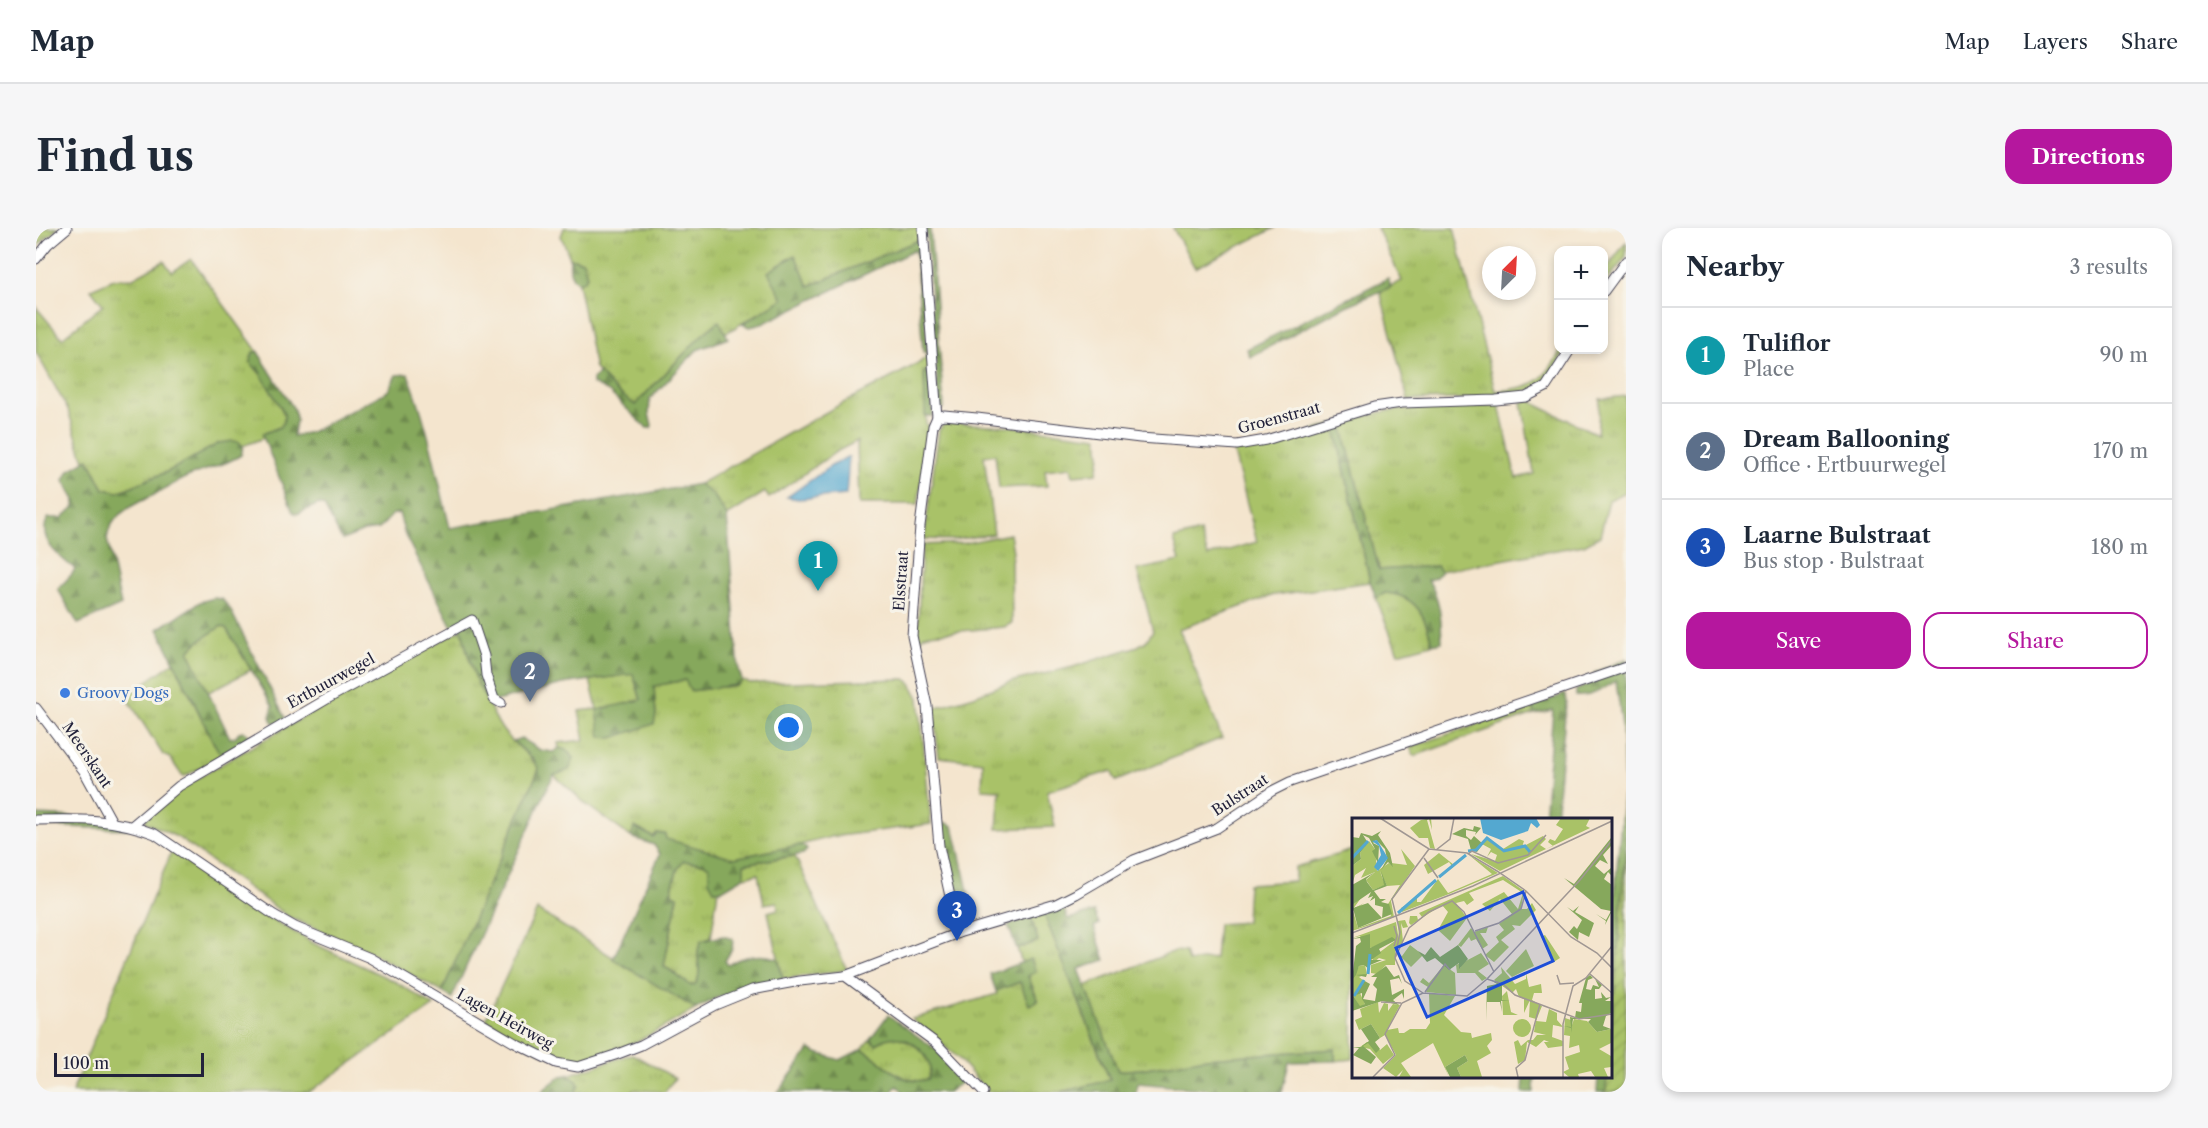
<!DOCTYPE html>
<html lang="en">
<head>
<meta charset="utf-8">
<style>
	:root { --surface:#fff; --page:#f6f6f7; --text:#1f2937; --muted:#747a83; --line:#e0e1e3; --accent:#b5179e }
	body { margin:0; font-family:"Libre Caslon Text",serif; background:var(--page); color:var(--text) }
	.controls { position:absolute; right:18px; top:18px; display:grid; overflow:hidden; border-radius:12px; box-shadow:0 3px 9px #0003 }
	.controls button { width:54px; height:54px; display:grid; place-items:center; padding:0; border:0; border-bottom:2px solid var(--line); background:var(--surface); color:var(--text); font:30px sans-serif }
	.compass { position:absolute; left:1446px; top:18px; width:54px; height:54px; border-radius:50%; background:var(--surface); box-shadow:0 3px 9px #0003; rotate:24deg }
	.scale { position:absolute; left:18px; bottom:15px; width:150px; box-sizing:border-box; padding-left:6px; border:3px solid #22223b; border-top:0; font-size:16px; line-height:21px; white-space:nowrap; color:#22223b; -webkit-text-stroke:4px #f7f3e8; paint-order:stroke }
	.you { position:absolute; left:753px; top:500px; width:21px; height:21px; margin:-15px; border:4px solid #fff; border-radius:50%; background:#1a73e8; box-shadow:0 0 0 9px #1a73e833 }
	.badge { display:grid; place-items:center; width:39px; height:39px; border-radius:50%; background:var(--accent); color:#fff; font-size:20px; font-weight:700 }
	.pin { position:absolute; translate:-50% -50px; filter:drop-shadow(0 2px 3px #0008) }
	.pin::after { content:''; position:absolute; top:32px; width:21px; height:18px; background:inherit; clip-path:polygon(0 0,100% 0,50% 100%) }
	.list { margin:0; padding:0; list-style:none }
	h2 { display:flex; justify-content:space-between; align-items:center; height:78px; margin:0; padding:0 24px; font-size:26px }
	h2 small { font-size:20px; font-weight:400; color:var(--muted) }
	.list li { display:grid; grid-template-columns:39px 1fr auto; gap:18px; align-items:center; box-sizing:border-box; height:96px; padding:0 24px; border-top:2px solid var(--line) }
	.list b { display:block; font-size:22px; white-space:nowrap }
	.list p { margin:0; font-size:20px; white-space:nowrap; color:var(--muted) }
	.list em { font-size:20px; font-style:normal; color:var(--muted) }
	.actions { display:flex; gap:12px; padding:18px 24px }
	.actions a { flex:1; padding:14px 0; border:2px solid var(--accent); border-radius:18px; text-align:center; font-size:21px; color:var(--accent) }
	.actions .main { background:var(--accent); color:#fff }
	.map { position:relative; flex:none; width:1590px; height:864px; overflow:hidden; border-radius:18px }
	header { display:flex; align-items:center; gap:36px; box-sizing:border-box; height:84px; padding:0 30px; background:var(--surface); border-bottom:2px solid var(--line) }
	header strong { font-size:28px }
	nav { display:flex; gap:33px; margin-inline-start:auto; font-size:21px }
	.intro { display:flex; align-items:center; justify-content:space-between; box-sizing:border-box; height:144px; padding:0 36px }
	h1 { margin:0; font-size:42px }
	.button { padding:15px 27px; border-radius:18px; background:var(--accent); color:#fff; font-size:21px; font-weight:700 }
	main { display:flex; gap:36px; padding:0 36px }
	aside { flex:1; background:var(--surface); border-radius:18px; box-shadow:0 3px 9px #0003 }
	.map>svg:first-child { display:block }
	.grass { fill:url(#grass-tufts); stroke:#667251; stroke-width:1.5 }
	.forest { fill:url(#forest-firs); stroke:#54654c; stroke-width:1.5 }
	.garden { fill:url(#garden-furrows); stroke:#667251; stroke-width:1.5 }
	.water { fill:#54a8d0; stroke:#3b6586; stroke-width:1.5 }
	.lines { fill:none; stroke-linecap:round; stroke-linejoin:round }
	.street-casing { stroke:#423f51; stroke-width:11 }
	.street { stroke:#fff; stroke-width:9 }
	.shop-dot { fill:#3f7fe0; stroke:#f7f3e8; stroke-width:2 }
	.labels { text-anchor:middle; stroke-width:6; stroke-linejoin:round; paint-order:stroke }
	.street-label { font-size:15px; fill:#22223b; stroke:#f7f3e8 }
	.shop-label { font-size:15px; fill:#366cbe; stroke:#f7f3e8; text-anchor:start }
	.inset-river { fill:none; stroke:#54a8d0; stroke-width:3 }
	.inset-road { fill:none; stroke:#a09793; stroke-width:1.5 }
	.view { fill:#1d4ed8; fill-opacity:0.15; stroke:#1d4ed8; stroke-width:3 }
	.inset-edge { fill:none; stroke:#22223b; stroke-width:3 }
</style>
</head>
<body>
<header>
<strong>Map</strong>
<nav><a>Map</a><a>Layers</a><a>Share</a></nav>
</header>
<div class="intro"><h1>Find us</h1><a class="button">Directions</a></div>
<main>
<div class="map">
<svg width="1590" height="864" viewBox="0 0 1590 864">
	<defs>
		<pattern id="grass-tufts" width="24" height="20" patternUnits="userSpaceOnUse" patternTransform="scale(1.5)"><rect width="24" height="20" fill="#a9c267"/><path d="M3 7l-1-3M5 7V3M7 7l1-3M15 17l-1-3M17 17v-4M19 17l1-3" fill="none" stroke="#91a65a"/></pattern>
		<pattern id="forest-firs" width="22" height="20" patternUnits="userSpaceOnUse" patternTransform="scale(1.5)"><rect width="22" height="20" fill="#86a85c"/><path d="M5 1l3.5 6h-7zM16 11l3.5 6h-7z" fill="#6d884d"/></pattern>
		<pattern id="garden-furrows" width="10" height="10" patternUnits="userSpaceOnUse" patternTransform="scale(1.5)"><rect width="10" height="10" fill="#a9c267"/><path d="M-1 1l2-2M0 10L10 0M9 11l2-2" fill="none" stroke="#91a65a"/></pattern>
	</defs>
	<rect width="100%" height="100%" fill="#f7f3e8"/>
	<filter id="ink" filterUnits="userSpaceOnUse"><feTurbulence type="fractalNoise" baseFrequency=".0167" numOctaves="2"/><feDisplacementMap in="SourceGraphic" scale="12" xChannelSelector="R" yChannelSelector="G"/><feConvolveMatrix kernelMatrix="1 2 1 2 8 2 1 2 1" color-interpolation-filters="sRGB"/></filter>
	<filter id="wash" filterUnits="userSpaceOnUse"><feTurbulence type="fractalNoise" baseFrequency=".008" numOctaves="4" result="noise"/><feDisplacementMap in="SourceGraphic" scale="24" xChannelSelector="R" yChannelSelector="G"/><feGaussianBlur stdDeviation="1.35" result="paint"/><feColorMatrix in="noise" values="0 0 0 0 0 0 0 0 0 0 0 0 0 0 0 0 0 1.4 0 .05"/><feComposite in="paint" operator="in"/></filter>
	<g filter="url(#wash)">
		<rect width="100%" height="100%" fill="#f4e5ce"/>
		<g class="grass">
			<path d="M0,0H22L0,19Z"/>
			<path d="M528,0H882L883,12L773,58L759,28L747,71L690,105L682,94L667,106L599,177L578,161L559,141L542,55L548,53L551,48L547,33L534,30L525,8Z"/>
			<path d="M1137,0H1239L1159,40Z"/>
			<path d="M1341,0H1418L1459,163C1497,159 1507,156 1525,122H1530C1523,133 1517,147 1506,156C1486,173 1401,171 1372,172L1344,63L1366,53Z"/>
			<path d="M1590,14V29L1568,57V44Z"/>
			<path d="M155,31L222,124H217L214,134C228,149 246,172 249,193L244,199L227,206L228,210L207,218L203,214L82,264L68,261L53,231L48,233L32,182L0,124V79L26,110L67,77L55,61L78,51L97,50L128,33L136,44Z"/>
			<path d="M892,124L894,143L888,144L890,197H894L882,276H823L821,213L800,224L733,270L729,264L691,288L678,268L663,256L796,181L883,135L889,130Z"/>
			<path d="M1590,168V264L1573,272L1564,308L1548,317L1405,343L1401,338L1343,342L1305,193L1350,183L1419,178L1463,177L1480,250L1498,246L1486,174L1495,172L1503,178L1561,206L1564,171Z"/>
			<path d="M918,195L973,198L1062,209L1064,228L1061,245L1037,247L1035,239L1009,242L1011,258L963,260L959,226L948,228L958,306L916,312L888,311L903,202L908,196Z"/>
			<path d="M1298,196L1334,354L1238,367L1143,401L1186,510L1080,553L1075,543L1011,563L1019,599L961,601L964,562L946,561L947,534L903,529L897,480L938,468L974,454L1037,439L1102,418L1110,413L1117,403L1101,342L1144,333L1138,311L1164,304L1172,328L1221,314L1197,221L1228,218Z"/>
			<path d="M974,306L977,324L975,333L976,395L968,399L892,406L886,408L885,412L882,409V397L886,317L929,315Z"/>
			<path d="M1349,365C1381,367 1390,389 1396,416L1362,425L1340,370Z"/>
			<path d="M185,398L190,400L215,442L171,465L153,424C158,414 175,406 185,398Z"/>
			<path d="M426,401C431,428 440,452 452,475C457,485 461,495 468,504C479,517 494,526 503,541L406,764L330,722L253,689L141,609L109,594L110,590L146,559L346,444Z"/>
			<path d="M138,434L178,516L190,526L147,549L134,530L127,527L90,468Z"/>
			<path d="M597,446L605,472L620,486L617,458L650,452L655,463L701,457L706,452L714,455L869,451L875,455L883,470L895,596L795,609L764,617L698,630L617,609L599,599L595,609L552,578L518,547L533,542L530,522L523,520L522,515L549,512L543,483L561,481L554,452Z"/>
			<path d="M1497,478L1498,486L1378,528L1374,519Z"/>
			<path d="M1317,622V831L1299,833V821L1171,830L1104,841L1082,843L1049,758L1139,723L1149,724L1152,734L1179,730L1182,696L1210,694L1212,656L1259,653V639Z"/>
			<path d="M136,623L217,680L279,716L360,754L398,778L273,864H36Z"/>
			<path d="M759,628L811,742L747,751L732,684L742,681L741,674L728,676L722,646L708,649L707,636Z"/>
			<path d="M647,633L667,635L674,639L678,662H682L675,710L665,713C657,728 668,741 660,756L655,758L628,737L642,669L635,666L641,642Z"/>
			<path d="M501,682L660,781C631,797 564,839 533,833C506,829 473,806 450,792Z"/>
			<path d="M1008,686L1074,853L1025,864H952L922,830L876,791L961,766L960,763L985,753L1002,773L992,747L996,732L986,735L981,721L1002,713L995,689Z"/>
			<path d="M861,809C879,815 900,829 892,851C864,860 847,831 826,821L834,811L840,816L852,810Z"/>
			<path d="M596,826L639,850L629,864L599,862L594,864H539L543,857L541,853L532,847Z"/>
		</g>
		<g class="forest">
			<path d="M890,0H894L908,180L903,182Z"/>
			<path d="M883,12L892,124H887L879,22L726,96L714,99L706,96L747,71L732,44L759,27L773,58Z"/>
			<path d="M534,30L547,33L551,48L548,53L542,55C533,47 533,41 534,30Z"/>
			<path d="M1352,50L1355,59L1310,78L1214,129L1211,121Z"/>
			<path d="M683,93L692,110L661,122L614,171L613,186L616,197L615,200H611L573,164L557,156V151L563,145L578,161L599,177L667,106Z"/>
			<path d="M217,124H222L258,181L260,192L257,208L275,204L352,163L360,147L372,146C392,195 401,248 414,300L663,256L678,268L691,288L700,409L703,443L706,452L701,457L654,463L649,452L618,458L620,487L618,496L576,510L565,509L561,482L605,472L597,446L527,456L452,475C438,453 431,426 426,401L415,397L369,307L363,285L357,286L343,301L328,303L306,312L288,278L283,276L261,286L257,284L226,206L244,199L248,193V185L224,145L214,134Z"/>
			<path d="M894,143L897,188H889L888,144Z"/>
			<path d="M1305,193L1343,342L1401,338L1405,343L1399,350L1392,352C1405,372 1405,391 1406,414L1396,416C1390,389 1381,367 1349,365L1340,370L1334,353L1298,196Z"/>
			<path d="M197,213L203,214L207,219L205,227C188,238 168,241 149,250C140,254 133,259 124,264C102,275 74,284 71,311L85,377L42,396L22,361L36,346L39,341C23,329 0,311 12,290H26L38,279L39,272L28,252L33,242L52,231L68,261L82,264L133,243L183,215Z"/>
			<path d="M178,370L186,371L194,381L249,490L242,496L236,494L234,489L237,478L190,400L185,398C175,406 158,414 153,424L194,510L199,509L203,504L207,503L213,507L214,512L190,526L183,524L178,515L122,401L164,374Z"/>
			<path d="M1590,431V621L1574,818V720L1588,557L1586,498L1580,453C1568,460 1555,470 1540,468V462L1561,453L1558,445Z"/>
			<path d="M1529,466L1530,475L1520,591H1508L1517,482L1498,486L1497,478Z"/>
			<path d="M485,510L504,522L517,524L523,520L530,522L538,530L533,542L518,547L512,558L416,770L406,764L503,541L497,531L477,513Z"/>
			<path d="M0,587L64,590L93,601L0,598Z"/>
			<path d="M903,595H911L917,598L934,671L930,681L924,688L921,683Z"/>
			<path d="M598,599L617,609L621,605L629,606L630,611L698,630L764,617L769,619L771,622L767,626L708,636V649L686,662H678L673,653V639L667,635L647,633L641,642L635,665L642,668L628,738L655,758L660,756C668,741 657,728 665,713L687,708L697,711L696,721L689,733L692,737C706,727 726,725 742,731L747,751L682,769L660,781L577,731L624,626L618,617L595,609Z"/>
			<path d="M1027,679L1032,691L1058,684L1063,696L1058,699L1069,732L1043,741L1082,843L1104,841L1171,830L1299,821V833L1253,834L1246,864H1198L1102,855L1100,864H1025L1074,852L1008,686Z"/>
			<path d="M995,689L1002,713L981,721L972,697Z"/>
			<path d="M995,731L1000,744L992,748L1002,773L993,777L984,754L960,763L954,746Z"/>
			<path d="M852,787L901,822L929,852L912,864H868L861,858L855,864H742L774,821L781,825L804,832L826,821C847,831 864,860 892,851C900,832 880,813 863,810C854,808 847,812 840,816L834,811Z"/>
			<path d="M532,847L541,853L543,857L539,864H505L525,848Z"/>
			<path d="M1488,848H1499L1498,864H1487Z"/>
			<path d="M1562,848H1571L1570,864H1561Z"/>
		</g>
		<path class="garden" d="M1590,621V864H1570L1571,848H1574V818Z"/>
		<path class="water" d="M811,229H813L810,267L762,271L751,269L795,238Z"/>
	</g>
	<g filter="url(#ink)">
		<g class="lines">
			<g class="street-casing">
				<g id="street">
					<path d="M887,0L901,189L897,198L884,298L876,408L891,478L903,618L922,705"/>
					<path d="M0,31L12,16L31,0"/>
					<path d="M1568,63L1590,33"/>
					<path d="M901,189L908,187L941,190L1104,210L1201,217L1230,212L1338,179L1366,175L1460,172L1490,169L1510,159L1534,122"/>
					<path d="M0,480L48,543L75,592"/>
					<path d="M0,592C43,591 78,590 119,606L238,687L259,699L334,730L479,815L520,835L542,839L579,827L605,817L679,777L716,762L764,753L809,748L900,815L947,864"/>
					<path d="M97,597L143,558L291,471L436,392L448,428L450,447L458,471L465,475"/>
					<path d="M809,748L922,705L1020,676L1040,666L1098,632L1181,600L1236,563L1254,554L1590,439"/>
				</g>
			</g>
			<use href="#street" class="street"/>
		</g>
	</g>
	<circle class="shop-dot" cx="29" cy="465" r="6"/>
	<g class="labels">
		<g class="street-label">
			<text transform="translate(1243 190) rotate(-15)" y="5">Groenstraat</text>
			<text transform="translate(865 353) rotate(-86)" y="5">Elsstraat</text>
			<text transform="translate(295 453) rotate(-29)" y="5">Ertbuurwegel</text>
			<text transform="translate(51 527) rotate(56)" y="5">Meerskant</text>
			<text transform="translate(1204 567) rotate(-33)" y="5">Bulstraat</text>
			<text transform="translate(469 791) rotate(29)" y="5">Lagen Heirweg</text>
		</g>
		<g class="shop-label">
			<text x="41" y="470">Groovy Dogs</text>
		</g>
	</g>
	<g transform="translate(1316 590)">
		<rect width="260" height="260" fill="#f4e5ce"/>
		<path d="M79,0L80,12L77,1L75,2L83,31L78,30L76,20H67L58,10L69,2ZM209,0H238L234,8L238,10L148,53L119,36L143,43L145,37L139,34L135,39L139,31L130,26L135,20L151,31L167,21L172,23L170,29L191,18L194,21L188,27L194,31L201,28L196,24L198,21L203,23L211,11L204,7ZM17,23L23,31L25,53L37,45L41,48L39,45L55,47L49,31L63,48L39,83L42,99L0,113V87L9,80L1,91L12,85L1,93L6,110L39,98L36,86L48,67L35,68L28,53L33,67L21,72L14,62L23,54L9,60L14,50L3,57L0,67V48L9,41L8,35ZM87,35L102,47L101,49L89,58L100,48L97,44L76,56L72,47ZM117,37L146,55L97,76L50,94L49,90L57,85L68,76L74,72L65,79V84H69L86,61L96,75L140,56ZM151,58L172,73L169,91H175L180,85L184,92L168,108L160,107L163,111L149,122L157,129L142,144L133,137L147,124L144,119L152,112L147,106L160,96L148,81L138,93L130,86L152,74L166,91L171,75L151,62L117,75L122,82L115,87L112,83L104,85L115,100L98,123L86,112L96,94L90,87L59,107L57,105L58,98H65L66,102L70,99L67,95ZM53,102L56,109L51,110L49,105L51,123L43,134V147H34L25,156L19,155V147L34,142L27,140L22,144L20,140L44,122L18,130L8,118L0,120L44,104L47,123L46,103ZM136,109L134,115H128L136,127L130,131L124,121L119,123L117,119L109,129L106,127L119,110L122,114ZM58,127L71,137L59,149L46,136L50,138ZM174,131L182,148L160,159L154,153ZM129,135L137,146L126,153L135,160L130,163L123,155H105L104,147L108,145V150L110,145ZM13,147L15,156L7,159L12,163L8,175L13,186L8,189L0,176V162L7,148ZM92,147L103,155L104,177L74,174L76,169L68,164L71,160L77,165ZM149,149L163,166L174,161V155L177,169L189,166H206H189L190,175H182L180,182L190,188L184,203L194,204L197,191L205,195V202L211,209L201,207L200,219L211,223V228L196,230L192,224H197L192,222L184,229L175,224L173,242L166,246L162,224L166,222L169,228L176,222H181L185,217H194L182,214L184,201L177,199L178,182L172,195V181L167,179L164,171L160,175L142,162L150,155ZM155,173L159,194L166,197H151L150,178ZM77,175L103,178L92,197L109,214L119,215L120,220L139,215L140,222L135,228L139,235L125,243L130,259H109L105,250L116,243L113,237L93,249L97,259L81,225L49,245L59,259H47L51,252L44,259L31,250L44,237L33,217L28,220L19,206L7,212L3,202L10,199L8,191L26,184L27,195L32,185L36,186V193L41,186L48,187L35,212L46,210L47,215H52L58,211H74L78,205ZM213,200L219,202V210L222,201L235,203L245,214L259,211V225L247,231L259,238V249L252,250L256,259H243L239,253L226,256L227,259H217L211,254L217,251L213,239L228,234L227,227L217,230L218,218L212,217ZM161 210a9 9 0 1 1 18 0a9 9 0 1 1-18 0ZM15,224L28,232L35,226L42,237L31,246L18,231L8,229Z" fill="#a9c267"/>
		<path d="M122,8L129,10L123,17L124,14L114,12V18L119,22L122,18L131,26L125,34L119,32L116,21L100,16L112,10L121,12ZM29,13L26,17L38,35L41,49L36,44L29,52L35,41L33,31L24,22L21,25L27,28L26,45L20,33L23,31L17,20L11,17L16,25L8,35L9,41L0,48V19L7,20L9,15L20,18ZM259,20V28L251,37L256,46L248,42L243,48L252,56L259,50V57L256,54L252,61L260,67L259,95L253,107L254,103L244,96L254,102L259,93L249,91L212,60L222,66ZM29,53L35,68L22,73L28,81H34L29,84L37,86L40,96L6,110L1,90L16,85L30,100L31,89L23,87V80L18,83L21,78L16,80L19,74L0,87V67L23,54L14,61L15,64L21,72L32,67ZM227,88L223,94L242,105L237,119L227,114L226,122L217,114L222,108L225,111L230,102L215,89L221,93ZM18,116V130L40,119L44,122L27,131L29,135L19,142H30L18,147V152L12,147L7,148L4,157L15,156L14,159L4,157L0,162L4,128L9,124L8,120L0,121ZM106,127L116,141L107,151V145L97,152L83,140L75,144L66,133L73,137L79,129L88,139ZM34,148L42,159L47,157L50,166L47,160L38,162L40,177L52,171V181L50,175L41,182L47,187L30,183L0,193V176L8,188L13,186L10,181V175L4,177L11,162L18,166L11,181L23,183L25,171L21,167L25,159H19ZM238,157L241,160L236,162L234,171L239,172L241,167L247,169L243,161L250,167L247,171H243V181L250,180L249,174L254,180L259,179L253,183H259V195L254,198L251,208L259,211L245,214L236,204L239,201H221L219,215V210L212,208L219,209L218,199L223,200L224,193L229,194L230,185H227L234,160ZM140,163L150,166V182H158L149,183L150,194L148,184H135L134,203L135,168L145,166ZM19,206L28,220L23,224L28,231L24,235L16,225L11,228L24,239L19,246L1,237L7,230L0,229H10V228L17,223L9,211ZM113,237L116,243L105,250L109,259H98L93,249Z" fill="#86a85c"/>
		<path d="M193,117L208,140L200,145L191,118Z" fill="#a9c267"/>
		<path d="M128,0H184L188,7L185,10L179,5L176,13L149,22L131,15ZM25,22L36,40L26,53L22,49L29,37L27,28L20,23Z" fill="#54a8d0"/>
		<path class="inset-river" d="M116,33L124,32L135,20L152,33L173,28L178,34M0,40L16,23M87,59L114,37M46,95L84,62M16,156L18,136M2,178L12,162"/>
		<path class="inset-road" d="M28,0L77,31L115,35L145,53L174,73L219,119L245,135L260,150M84,32L98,21L102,0M116,36L120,33L146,45L176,37L194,17M72,40L86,60M123,113L147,105L169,91L174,73M0,115L121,68L260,3M42,128L45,118L42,108M43,140L48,114L40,81L77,31M238,156L260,175M205,157L208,166L222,165M135,161L228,62L260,22M73,174L93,146L98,152M71,175L53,163L43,140L57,110L77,94L100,83L112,94L142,154M29,184L49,185M21,259L43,237L33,216L50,185L71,175L115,178L135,161L151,166L163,177L227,201L260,196M166,259L164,250L173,242L188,186M211,259V206L221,168L234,160L260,128"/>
		<path class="view" d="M171,74L201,143L75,199L44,130Z"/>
		<rect width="260" height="260" class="inset-edge"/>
	</g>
</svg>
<div class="controls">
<button>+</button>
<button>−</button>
</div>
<svg class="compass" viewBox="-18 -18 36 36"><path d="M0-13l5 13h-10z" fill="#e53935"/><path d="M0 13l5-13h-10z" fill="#747a83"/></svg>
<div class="scale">100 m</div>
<div class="you"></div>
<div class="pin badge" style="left:782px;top:363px;background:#0f9aa8">1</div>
<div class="pin badge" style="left:494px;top:474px;background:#5c6f8a">2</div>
<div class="pin badge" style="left:921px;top:713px;background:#1a4fb4">3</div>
</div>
<aside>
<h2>Nearby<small>3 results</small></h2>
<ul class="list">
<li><span class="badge" style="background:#0f9aa8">1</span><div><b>Tuliflor</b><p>Place</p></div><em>90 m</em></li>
<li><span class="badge" style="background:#5c6f8a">2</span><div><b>Dream Ballooning</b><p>Office · Ertbuurwegel</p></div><em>170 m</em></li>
<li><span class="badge" style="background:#1a4fb4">3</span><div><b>Laarne Bulstraat</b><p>Bus stop · Bulstraat</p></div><em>180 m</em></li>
</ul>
<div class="actions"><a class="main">Save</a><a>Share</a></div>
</aside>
</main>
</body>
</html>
